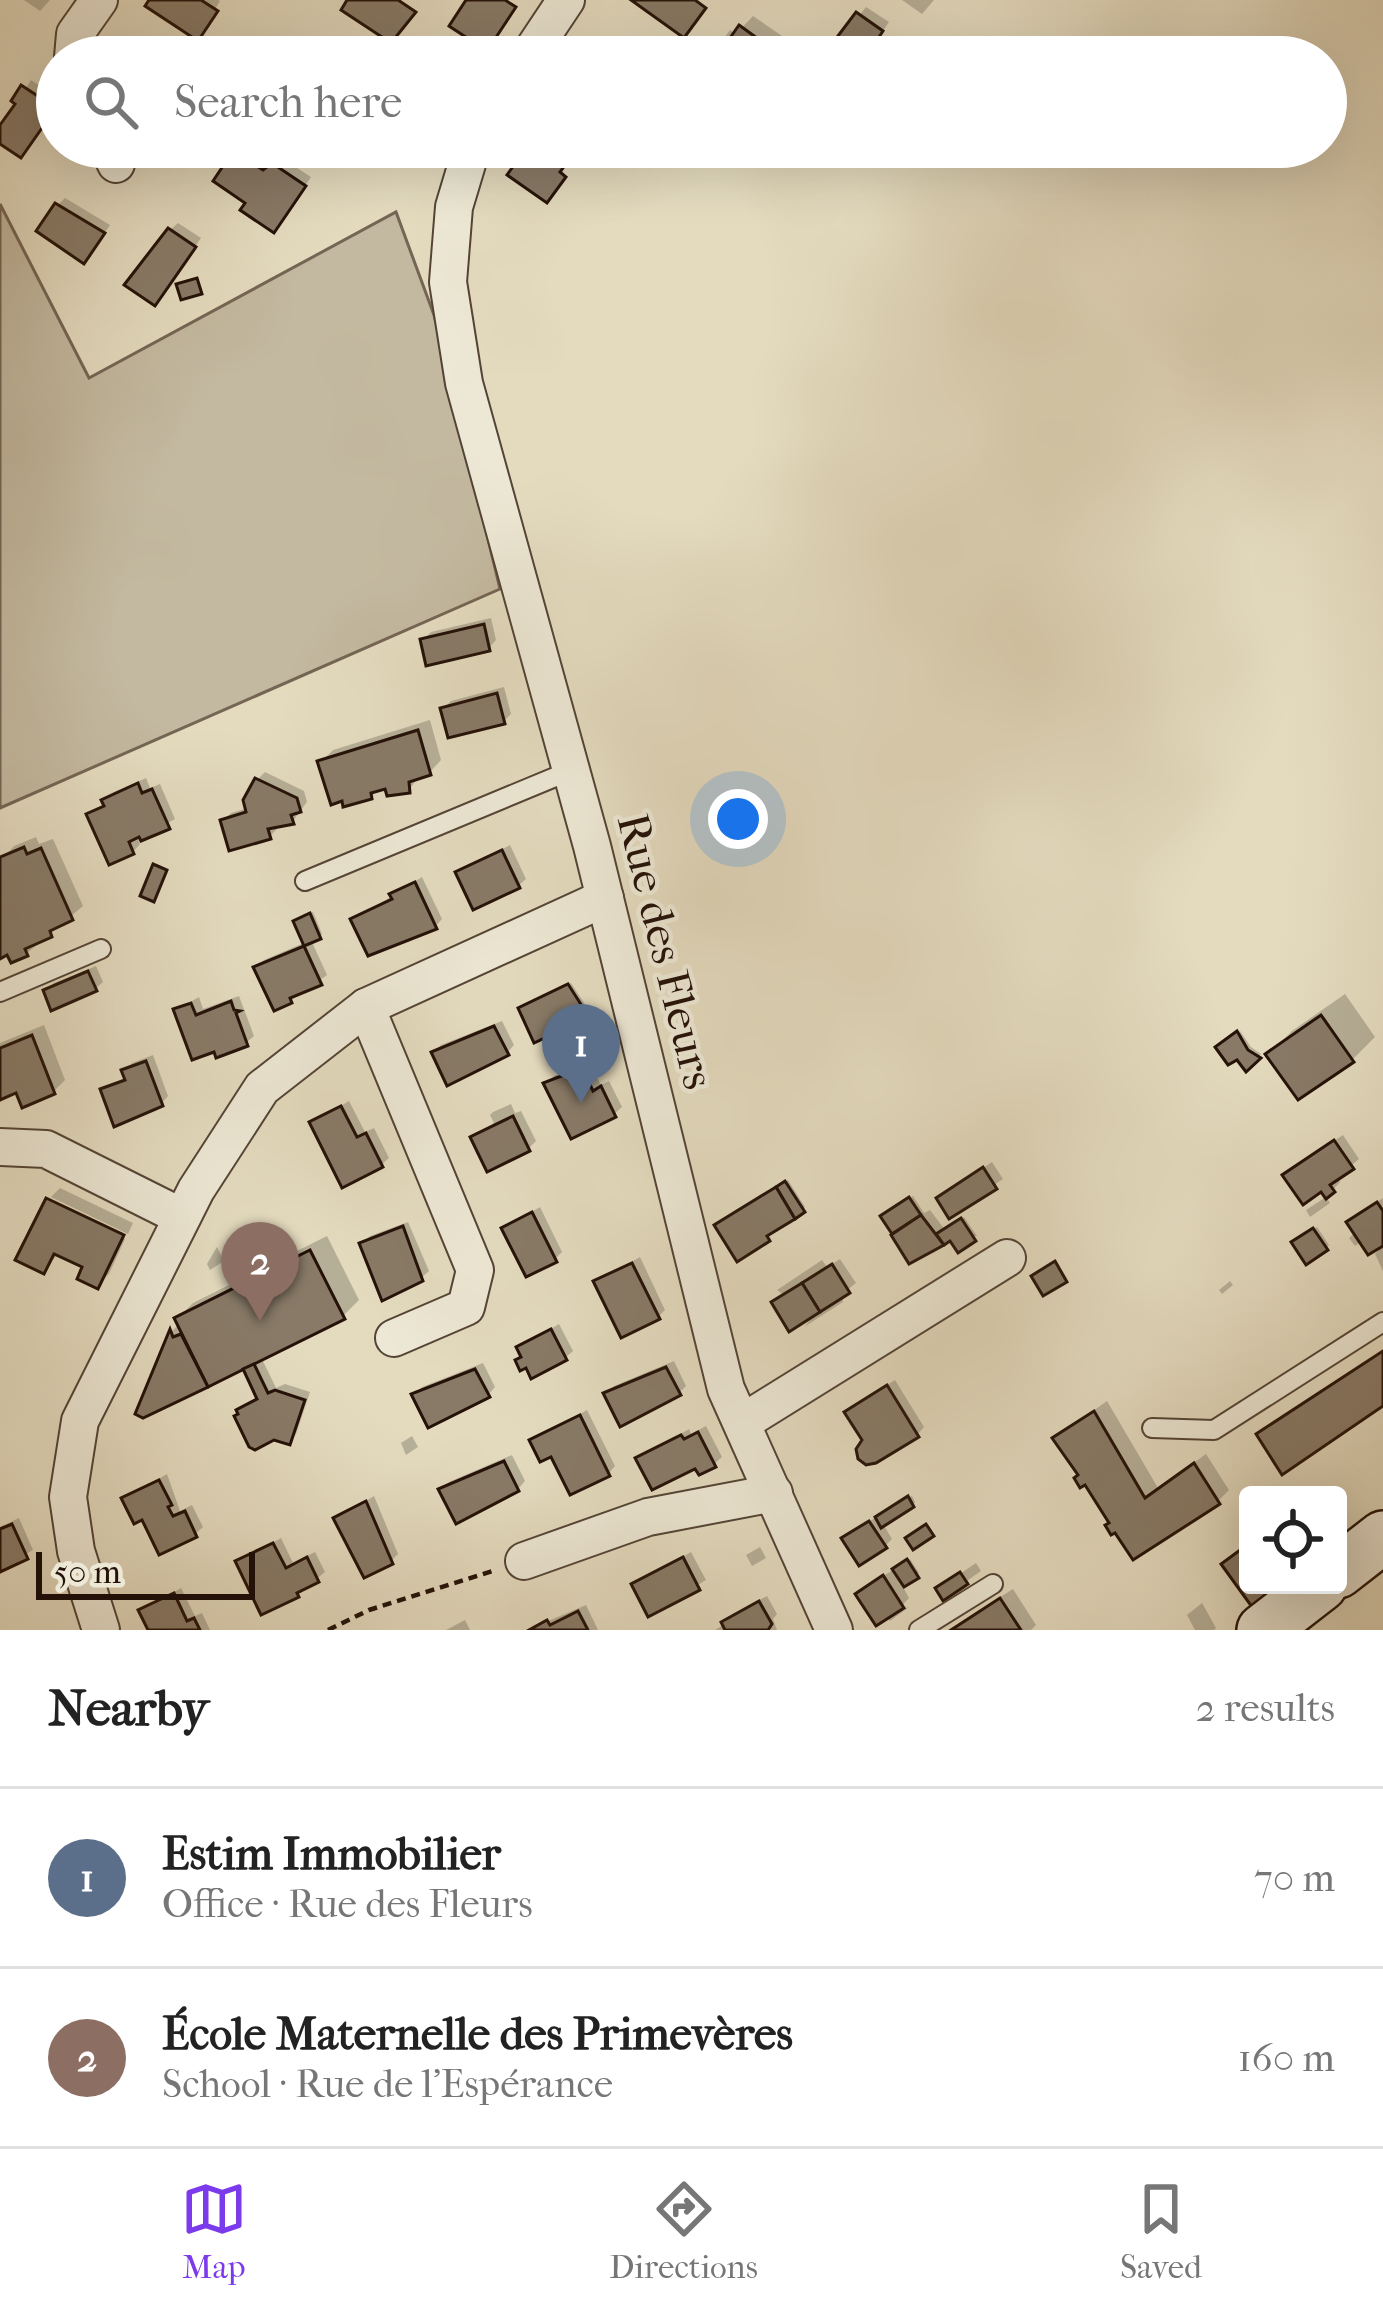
<!DOCTYPE html>
<html lang="en">
<head>
<meta charset="utf-8">
<style>
	:root { --surface:#fff; --page:#f2f2f2; --text:#222; --muted:#767676; --line:#e0e0e0; --accent:#7c3aed }
	body { margin:0; font-family:"IM FELL French Canon",serif; background:var(--page); color:var(--text) }
	.controls { position:absolute; right:36px; bottom:36px; display:grid; overflow:hidden; border-radius:12px; box-shadow:0 12px 48px #0002 }
	.controls button { width:108px; height:108px; display:grid; place-items:center; padding:0; border:0; border-bottom:3px solid var(--line); background:var(--surface); color:var(--text); font:60px sans-serif }
	.scale { position:absolute; left:36px; bottom:30px; width:219px; box-sizing:border-box; padding-left:12px; border:6px solid #241108; border-top:0; font-size:33px; line-height:42px; white-space:nowrap; color:#241108; -webkit-text-stroke:9px #ede8d5; paint-order:stroke }
	.you { position:absolute; left:738px; top:819px; width:42px; height:42px; margin:-30px; border:9px solid #fff; border-radius:50%; background:#1a73e8; box-shadow:0 0 0 18px #1a73e833 }
	.badge { display:grid; place-items:center; width:78px; height:78px; border-radius:50%; background:var(--accent); color:#fff; font-size:39px; font-weight:700 }
	.pin { position:absolute; translate:-50% -99px; filter:drop-shadow(0 3px 6px #0008) }
	.pin::after { content:''; position:absolute; top:63px; width:42px; height:36px; background:inherit; clip-path:polygon(0 0,100% 0,50% 100%) }
	.list { margin:0; padding:0; list-style:none }
	h2 { display:flex; justify-content:space-between; align-items:center; height:156px; margin:0; padding:0 48px; font-size:51px }
	h2 small { font-size:39px; font-weight:400; color:var(--muted) }
	.list li { display:grid; grid-template-columns:78px 1fr auto; gap:36px; align-items:center; box-sizing:border-box; height:180px; padding:0 48px; border-top:3px solid var(--line) }
	.list b { display:block; font-size:45px; white-space:nowrap }
	.list p { margin:0; font-size:39px; white-space:nowrap; color:var(--muted) }
	.list em { font-size:39px; font-style:normal; color:var(--muted) }
	.icon { flex:none; width:66px; height:66px; fill:none; stroke:currentColor; stroke-width:2; stroke-linecap:round; stroke-linejoin:round }
	.map { position:relative; flex:none; width:1383px; height:1630px; overflow:hidden }
	.search { position:absolute; background:var(--surface); box-shadow:0 12px 48px #0002; left:36px; right:36px; top:36px; height:132px; display:flex; align-items:center; gap:30px; box-sizing:border-box; padding:0 42px; border-radius:66px; color:var(--muted); font-size:45px }
	.sheet { height:516px; background:var(--surface) }
	nav { display:flex; justify-content:space-around; align-items:center; box-sizing:border-box; height:168px; border-top:3px solid var(--line); background:var(--surface); font-size:33px; color:var(--muted) }
	nav a { display:grid; justify-items:center; gap:6px }
	nav .on { color:var(--accent) }
	.map>svg:first-child { display:block }
	.green { fill:#c3b9a0; stroke:#746554; stroke-width:3 }
	.shadow { fill:#0003 }
	.building { fill:#887a67; stroke:#241108; stroke-width:3 }
	.lines { fill:none; stroke-linecap:round; stroke-linejoin:round }
	.service-casing { stroke:#544436; stroke-width:22 }
	.minor-casing { stroke:#544436; stroke-width:40 }
	.secondary-casing { stroke:#241108; stroke-width:56 }
	.path { stroke:#241108; stroke-width:4.5; stroke-dasharray:9 6; stroke-linecap:butt }
	.service { stroke:#ede8d5; stroke-width:18 }
	.minor { stroke:#ede8d5; stroke-width:36 }
	.secondary { stroke:#ede8d5; stroke-width:51 }
	.tree { fill:#998c78 }
	.labels { text-anchor:middle; stroke-width:9; stroke-linejoin:round; paint-order:stroke }
	.street-label { font-size:45px; fill:#241108; stroke:#ede8d5 }
</style>
</head>
<body>
<div class="map">
<svg width="1383" height="1630" viewBox="0 0 1383 1630">
	<rect width="100%" height="100%" fill="#e4dbbf"/>
	<filter id="stains"><feTurbulence type="fractalNoise" baseFrequency=".00167" numOctaves="4"/><feColorMatrix values="0 0 0 0 .2 0 0 0 0 .09 0 0 0 0 .02 0 0 0 .5 -.17"/></filter>
	<radialGradient id="worn" r=".72"><stop offset=".6" stop-color="#630" stop-opacity="0"/><stop offset="1" stop-color="#630" stop-opacity=".3"/></radialGradient>
	<path class="green" d="M0,204L89,378L396,212L434,315L500,589L0,808Z"/>
	<g class="shadow">
		<path d="M24,0H50L40,11Z"/>
		<path d="M152,0H218L220,1L200,33Z"/>
		<path d="M902,0H934L922,14Z"/>
		<path d="M866,7L889,22L865,57H826Z"/>
		<path d="M753,16L782,36L768,57H709L730,30L736,34Z"/>
		<path d="M599,40L624,57H587Z"/>
		<path d="M31,80L57,97V105L28,147L0,140V131Z"/>
		<path d="M242,147L271,164L282,158L311,177L281,222L217,180Z"/>
		<path d="M65,198L110,225L91,253L58,205Z"/>
		<path d="M178,223L201,238L162,295L170,230Z"/>
		<path d="M491,618L496,640L489,648L423,640L431,632Z"/>
		<path d="M504,687L511,714L504,721L443,709L451,701Z"/>
		<path d="M430,720L441,760L430,772L420,775L409,790L387,785L371,796L321,762L333,750Z"/>
		<path d="M265,772L304,791L307,802L293,821L275,825L277,829L269,837L223,821L231,813L248,808L257,780Z"/>
		<path d="M146,778L150,788L160,784L175,819L138,839L140,844L133,852L89,814L106,803L112,793Z"/>
		<path d="M36,837L39,844L53,839L83,906L26,954L9,951L0,955L3,858L14,846Z"/>
		<path d="M510,845L526,879L518,886L459,873Z"/>
		<path d="M422,877L442,919L435,927L354,920Z"/>
		<path d="M313,912L322,934L311,940L327,975L290,1001L257,967L264,960L306,942L300,918Z"/>
		<path d="M96,966L103,982L95,989L46,991L54,983Z"/>
		<path d="M571,983L590,1012L536,1039L524,1006Z"/>
		<path d="M1345,994L1375,1037L1352,1060L1269,1054L1292,1031Z"/>
		<path d="M239,996L254,1036L246,1043L215,1049L176,1010L199,997L203,1009Z"/>
		<path d="M502,1021L514,1045L507,1053L434,1052L441,1045Z"/>
		<path d="M44,1025L65,1080L53,1092L18,1089L0,1096V1043Z"/>
		<path d="M1240,1031L1251,1047L1261,1054L1247,1068L1238,1056L1219,1047Z"/>
		<path d="M153,1055L168,1096L161,1104L103,1090L127,1077L125,1070L132,1063Z"/>
		<path d="M589,1062L601,1085L609,1081L622,1107L614,1114L547,1083L554,1076Z"/>
		<path d="M349,1101L365,1132L374,1128L389,1158L381,1165L313,1123Z"/>
		<path d="M511,1104L515,1113L521,1111L536,1141L528,1149L473,1137L494,1123L490,1115L493,1112Z"/>
		<path d="M1343,1135L1359,1159L1337,1177L1340,1182L1333,1190L1293,1168Z"/>
		<path d="M992,1162L1003,1179L950,1215L939,1198Z"/>
		<path d="M788,1180L805,1207L738,1258L725,1218Z"/>
		<path d="M60,1188L133,1223L128,1234L51,1197Z"/>
		<path d="M913,1196L924,1213L930,1210L945,1230L964,1217L977,1236L951,1237L927,1253L896,1234L884,1216Z"/>
		<path d="M1326,1197L1330,1203L1310,1217L1306,1210Z"/>
		<path d="M1383,1198V1243L1362,1241L1355,1246L1349,1238L1356,1232L1350,1222Z"/>
		<path d="M48,1199L125,1239L109,1274L97,1285L86,1265L59,1252L44,1271L19,1259Z"/>
		<path d="M540,1207L562,1252L555,1259L505,1228Z"/>
		<path d="M408,1222L429,1271L421,1278L363,1244L370,1236Z"/>
		<path d="M1317,1227L1329,1245L1326,1248L1298,1240Z"/>
		<path d="M327,1236L359,1300L343,1316L261,1357L276,1388L285,1384L310,1392L296,1434L289,1442L239,1410L260,1397L244,1365L143,1415L139,1413L172,1331L180,1323L177,1319L193,1303Z"/>
		<path d="M1383,1246V1271L1375,1254Z"/>
		<path d="M217,1247L224,1261L210,1270L207,1264Z"/>
		<path d="M640,1257L665,1310L658,1317L597,1282Z"/>
		<path d="M840,1259L856,1283L842,1294L843,1302L804,1327L813,1317L777,1290L822,1260L827,1267Z"/>
		<path d="M1230,1281L1233,1285L1222,1294L1219,1290Z"/>
		<path d="M559,1324L573,1351L565,1358L527,1364L519,1348Z"/>
		<path d="M1383,1350V1403L1260,1434L1271,1423Z"/>
		<path d="M674,1361L686,1386L679,1393H606L614,1386Z"/>
		<path d="M483,1363L495,1387L488,1395H415L422,1387Z"/>
		<path d="M895,1380L924,1427L917,1435L866,1441L856,1405Z"/>
		<path d="M1107,1401L1158,1488L1206,1454L1229,1490L1218,1501L1112,1522L1055,1438Z"/>
		<path d="M587,1410L615,1466L608,1474L533,1441Z"/>
		<path d="M706,1426L722,1457L714,1464L639,1458L689,1429L691,1434Z"/>
		<path d="M412,1436L418,1447L406,1455L401,1443Z"/>
		<path d="M512,1455L525,1481L518,1489H441L449,1482Z"/>
		<path d="M167,1474L180,1511L192,1505L203,1527L195,1534L144,1516L124,1499Z"/>
		<path d="M374,1496L398,1554L391,1561L337,1519Z"/>
		<path d="M912,1496L915,1502L913,1504L883,1524L892,1539L885,1546L853,1531Z"/>
		<path d="M19,1518L33,1550L0,1569V1527Z"/>
		<path d="M281,1538L293,1563L315,1552L325,1572L298,1594L239,1562Z"/>
		<path d="M760,1547L766,1558L752,1566L746,1555Z"/>
		<path d="M691,1552L706,1580L650,1613L635,1584Z"/>
		<path d="M910,1559L919,1573L902,1585L909,1598L896,1612L909,1607L890,1621L866,1587Z"/>
		<path d="M976,1563L981,1571L944,1597L942,1586Z"/>
		<path d="M181,1588L195,1616L202,1613L210,1630H151L142,1611Z"/>
		<path d="M1013,1589L1036,1625L1031,1630H948Z"/>
		<path d="M767,1596L777,1614L773,1619L777,1630H715L735,1618L733,1614Z"/>
		<path d="M1202,1603L1216,1628L1214,1630H1195L1187,1615Z"/>
		<path d="M586,1605L598,1630H527Z"/>
		<path d="M465,1620L470,1630H446Z"/>
	</g>
	<g class="building">
		<path d="M149,0H201L218,11L198,41L145,6Z"/>
		<path d="M347,0H398L416,12L391,43L341,10Z"/>
		<path d="M466,0H505L516,7L487,51L449,26Z"/>
		<path d="M631,0H695L706,8L684,38Z"/>
		<path d="M856,12L883,31L866,57H822Z"/>
		<path d="M739,25L772,49L766,57H704L717,39L725,45Z"/>
		<path d="M21,85L56,108L21,158L0,144V125L15,104L11,101Z"/>
		<path d="M527,147H578L560,172L566,177L547,203L507,175Z"/>
		<path d="M233,151L263,170L272,163L306,186L274,233L240,210L245,203L213,181Z"/>
		<path d="M55,203L105,233L84,264L36,231Z"/>
		<path d="M168,228L196,247L155,306L124,285Z"/>
		<path d="M197,278L202,294L181,300L176,284Z"/>
		<path d="M484,624L490,651L426,666L420,639Z"/>
		<path d="M497,693L505,724L448,738L440,708Z"/>
		<path d="M418,730L431,775L409,782L410,793L387,796L385,789L371,793L372,799L343,807L342,801L331,805L317,761Z"/>
		<path d="M255,778L297,798L301,812L291,815L294,824L268,829L271,839L229,851L220,820L246,812L243,800Z"/>
		<path d="M138,783L142,793L152,789L170,829L141,841L139,837L129,842L134,854L109,865L86,814L104,806L101,800Z"/>
		<path d="M24,847L27,854L41,848L73,920L50,931L52,937L25,949L28,956L11,963L7,955L0,959V857Z"/>
		<path d="M502,850L520,888L473,910L455,872Z"/>
		<path d="M153,864L167,870L154,902L140,896Z"/>
		<path d="M415,882L437,929L368,956L350,919L392,899L389,894Z"/>
		<path d="M310,913L321,939L304,946L293,921Z"/>
		<path d="M304,946L322,985L290,998L292,1003L274,1011L253,967Z"/>
		<path d="M88,971L97,991L51,1011L43,990Z"/>
		<path d="M568,984L589,1017L534,1043L518,1008Z"/>
		<path d="M231,1001L234,1010L240,1011L236,1013L248,1046L216,1058L214,1052L192,1060L173,1009L191,1003L196,1015Z"/>
		<path d="M1321,1015L1354,1062L1298,1100L1265,1054Z"/>
		<path d="M494,1026L509,1055L447,1086L431,1052Z"/>
		<path d="M1237,1031L1248,1050L1261,1058L1246,1072L1237,1060L1228,1065L1215,1047Z"/>
		<path d="M32,1035L55,1094L22,1108L16,1093L0,1100V1048Z"/>
		<path d="M146,1061L163,1106L114,1127L100,1089L125,1080L121,1070Z"/>
		<path d="M582,1068L593,1091L601,1086L616,1117L571,1139L543,1083Z"/>
		<path d="M341,1106L357,1137L366,1133L383,1167L342,1188L309,1122Z"/>
		<path d="M513,1116L530,1151L487,1172L470,1137Z"/>
		<path d="M1334,1140L1354,1169L1330,1185L1335,1192L1326,1199L1321,1192L1303,1205L1282,1175Z"/>
		<path d="M983,1167L997,1189L949,1219L936,1198Z"/>
		<path d="M785,1181L805,1212L795,1219L776,1187Z"/>
		<path d="M776,1187L795,1219L767,1236L770,1241L737,1262L714,1225Z"/>
		<path d="M909,1197L921,1215L892,1234L880,1216Z"/>
		<path d="M46,1198L124,1235L98,1289L77,1279L82,1267L54,1254L44,1274L15,1260Z"/>
		<path d="M1377,1202L1383,1211V1246L1368,1255L1346,1222Z"/>
		<path d="M532,1212L557,1262L526,1277L501,1228Z"/>
		<path d="M921,1215L944,1245L909,1264L891,1235Z"/>
		<path d="M961,1218L976,1241L958,1253L950,1241L944,1245L936,1234Z"/>
		<path d="M403,1226L423,1281L382,1301L359,1243Z"/>
		<path d="M1313,1228L1328,1250L1306,1265L1291,1242Z"/>
		<path d="M310,1250L345,1319L208,1387L174,1318Z"/>
		<path d="M1055,1261L1067,1282L1043,1296L1031,1276Z"/>
		<path d="M632,1263L660,1319L621,1338L593,1281Z"/>
		<path d="M832,1264L850,1293L820,1312L802,1283Z"/>
		<path d="M802,1283L820,1312L789,1332L771,1302Z"/>
		<path d="M170,1329L173,1337L181,1334L208,1387L143,1418L135,1414Z"/>
		<path d="M551,1329L567,1360L531,1379L526,1368L520,1371L515,1360L521,1357L516,1347Z"/>
		<path d="M1383,1351V1406L1282,1475L1256,1434Z"/>
		<path d="M254,1364L268,1393L275,1390L305,1400L290,1445L274,1440L255,1450L249,1447L234,1416L238,1414L236,1410L257,1399L243,1369Z"/>
		<path d="M666,1367L681,1395L620,1427L603,1393Z"/>
		<path d="M475,1369L490,1397L428,1428L411,1394Z"/>
		<path d="M887,1385L919,1437L876,1463L866,1465L858,1459L856,1449L862,1440L844,1412Z"/>
		<path d="M1094,1411L1145,1498L1194,1463L1220,1504L1133,1560L1115,1533L1111,1535L1105,1525L1109,1523L1085,1485L1080,1488L1074,1478L1078,1475L1052,1438Z"/>
		<path d="M580,1415L610,1476L570,1495L551,1457L540,1462L529,1440Z"/>
		<path d="M698,1432L716,1467L699,1475L695,1469L652,1490L635,1458L681,1435L684,1439Z"/>
		<path d="M504,1461L519,1491L456,1524L438,1489Z"/>
		<path d="M159,1480L172,1505L168,1507L173,1516L185,1511L197,1537L159,1555L142,1520L134,1524L121,1498Z"/>
		<path d="M908,1496L914,1507L881,1528L875,1517Z"/>
		<path d="M366,1501L393,1564L364,1578L333,1518Z"/>
		<path d="M869,1521L887,1548L859,1566L841,1538Z"/>
		<path d="M12,1524L28,1559L0,1572V1529Z"/>
		<path d="M926,1524L934,1536L913,1550L905,1538Z"/>
		<path d="M273,1543L286,1568L307,1557L319,1582L297,1593L299,1597L261,1615L235,1561Z"/>
		<path d="M1247,1545L1248,1585H1276L1279,1589L1252,1607L1221,1564Z"/>
		<path d="M683,1557L700,1590L648,1617L631,1584Z"/>
		<path d="M907,1559L919,1578L904,1587L892,1569Z"/>
		<path d="M960,1572L968,1584L943,1601L935,1588Z"/>
		<path d="M883,1575L904,1608L876,1626L855,1594Z"/>
		<path d="M174,1593L187,1621L194,1618L200,1630H148L138,1610Z"/>
		<path d="M1000,1598L1021,1630H951Z"/>
		<path d="M759,1601L772,1624L768,1630H725L721,1622Z"/>
		<path d="M578,1611L588,1630H529L547,1620L550,1625Z"/>
	</g>
	<g class="lines">
		<g class="service-casing">
			<g id="service">
				<path d="M305,881L572,770"/>
				<path d="M0,992L101,949"/>
				<path d="M1152,1428L1214,1430L1383,1322"/>
				<path d="M919,1630L993,1584"/>
			</g>
		</g>
		<g class="minor-casing">
			<g id="minor">
				<path d="M73,57L75,34L99,0"/>
				<path d="M528,57L566,0"/>
				<path d="M108,147L116,164"/>
				<path d="M472,147L454,207L448,282L464,383L592,846L726,1389L834,1630"/>
				<path d="M366,1007L475,1270L466,1307L394,1338"/>
				<path d="M0,1147L46,1149L182,1217"/>
				<path d="M743,1422L1007,1258"/>
				<path d="M524,1561L648,1517L774,1493"/>
				<path d="M101,1630L76,1551L68,1497L80,1421L196,1190L262,1088L366,1007L605,898"/>
			</g>
		</g>
		<g class="secondary-casing">
			<g id="secondary">
				<path d="M1338,1572L1383,1537"/>
				<path d="M1263,1630L1321,1585"/>
			</g>
		</g>
		<path class="path" d="M328,1630L369,1610L496,1570"/>
		<use href="#service" class="service"/>
		<use href="#minor" class="minor"/>
		<use href="#secondary" class="secondary"/>
	</g>
	<circle class="tree" cx="410" cy="158" r="10"/>
	<g class="labels">
		<g class="street-label">
			<text transform="translate(667 951) rotate(76)" y="16">Rue des Fleurs</text>
		</g>
	</g>
	<rect width="100%" height="100%" filter="url(#stains)"/>
	<rect width="100%" height="100%" fill="url(#worn)"/>
</svg>
<div class="controls">
<button><svg class="icon" aria-label="locate" viewBox="0 0 24 24"><circle cx="12" cy="12" r="6"/><path d="M12 2v4M12 18v4M2 12h4M18 12h4"/></svg></button>
</div>
<div class="scale">50 m</div>
<div class="you"></div>
<div class="pin badge" style="left:581px;top:1103px;background:#5c6f8a">1</div>
<div class="pin badge" style="left:260px;top:1321px;background:#8d6e63">2</div>
<div class="search"><svg class="icon" aria-label="search" viewBox="0 0 24 24"><circle cx="10" cy="10" r="6"/><path d="M15 15l6 6"/></svg>Search here</div>
</div>
<section class="sheet">
<h2>Nearby<small>2 results</small></h2>
<ul class="list">
<li><span class="badge" style="background:#5c6f8a">1</span><div><b>Estim Immobilier</b><p>Office · Rue des Fleurs</p></div><em>70 m</em></li>
<li><span class="badge" style="background:#8d6e63">2</span><div><b>École Maternelle des Primevères</b><p>School · Rue de l'Espérance</p></div><em>160 m</em></li>
</ul>
</section>
<nav>
<a class="on"><svg class="icon" aria-label="map" viewBox="0 0 24 24"><path d="M3 6l6-2 6 2 6-2v14l-6 2-6-2-6 2zM9 4v14M15 6v14"/></svg>Map</a>
<a><svg class="icon" aria-label="directions" viewBox="0 0 24 24"><path d="M12 3l9 9-9 9-9-9zM9 14v-3h6M13 9l2 2-2 2"/></svg>Directions</a>
<a><svg class="icon" aria-label="saved" viewBox="0 0 24 24"><path d="M7 4h10v16l-5-4-5 4z"/></svg>Saved</a>
</nav>
</body>
</html>
